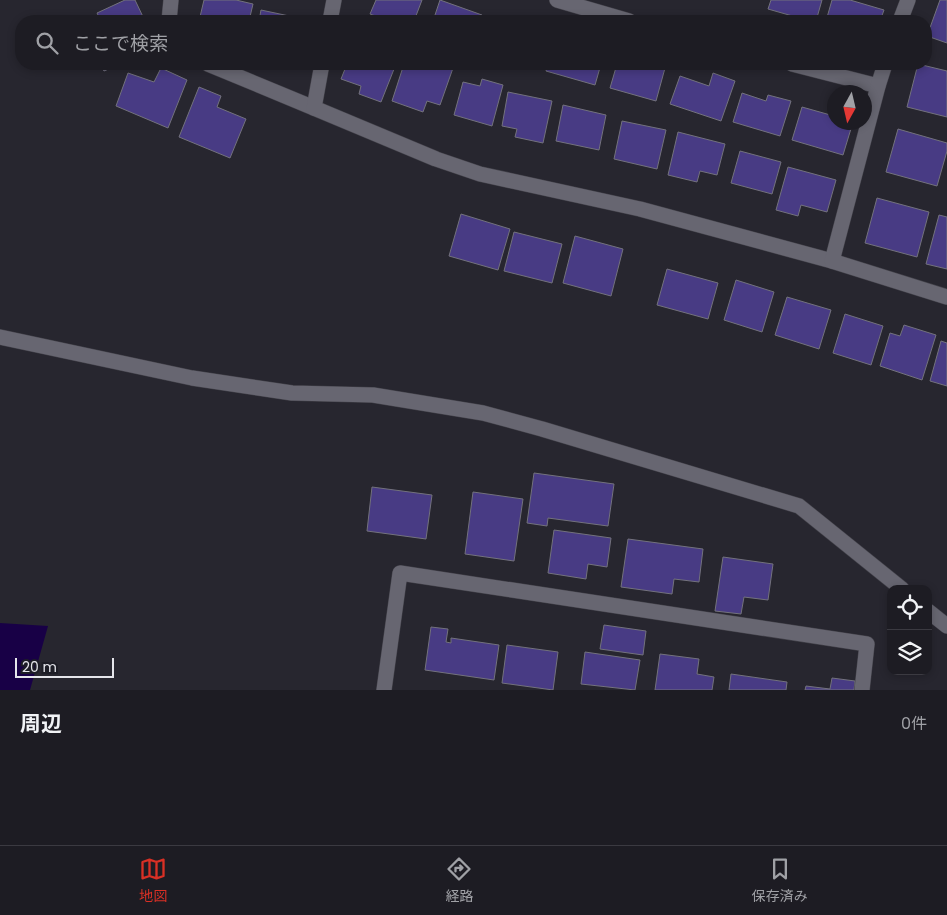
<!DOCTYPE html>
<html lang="ja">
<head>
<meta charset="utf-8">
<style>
	:root { --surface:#1d1c23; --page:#2a2930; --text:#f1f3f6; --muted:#a0a1a6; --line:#3b3a41; --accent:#d93025 }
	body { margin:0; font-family:Poppins,"Noto Sans JP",sans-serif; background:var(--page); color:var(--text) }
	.controls { position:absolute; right:15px; bottom:15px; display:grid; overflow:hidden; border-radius:10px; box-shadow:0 2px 8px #0003 }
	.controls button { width:45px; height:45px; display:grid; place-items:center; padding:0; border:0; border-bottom:1px solid var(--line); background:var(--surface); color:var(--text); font:25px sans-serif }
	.compass { position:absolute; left:827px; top:85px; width:45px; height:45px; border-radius:50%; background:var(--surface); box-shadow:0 2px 8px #0003; rotate:188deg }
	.scale { position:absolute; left:15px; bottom:12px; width:99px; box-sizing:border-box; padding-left:5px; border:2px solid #e5e5eb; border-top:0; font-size:14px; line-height:18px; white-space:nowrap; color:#e5e5eb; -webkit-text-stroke:4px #1d1d26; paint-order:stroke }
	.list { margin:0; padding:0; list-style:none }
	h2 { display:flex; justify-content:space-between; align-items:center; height:65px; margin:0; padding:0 20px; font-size:21px }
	h2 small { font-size:16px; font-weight:400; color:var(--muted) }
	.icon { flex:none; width:28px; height:28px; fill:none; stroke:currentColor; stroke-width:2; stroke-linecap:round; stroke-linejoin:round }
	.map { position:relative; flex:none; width:947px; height:690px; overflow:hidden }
	.search { position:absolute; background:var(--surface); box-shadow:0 2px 8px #0003; left:15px; right:15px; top:15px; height:55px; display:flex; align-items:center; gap:12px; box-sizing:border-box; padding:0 18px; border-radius:20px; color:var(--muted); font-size:19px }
	.sheet { height:155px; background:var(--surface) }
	nav { display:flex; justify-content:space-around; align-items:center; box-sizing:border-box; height:70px; border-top:1px solid var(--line); background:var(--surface); font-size:14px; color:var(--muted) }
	nav a { display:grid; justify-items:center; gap:2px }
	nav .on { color:var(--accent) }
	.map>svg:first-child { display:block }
	.water { fill:#180046 }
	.building { fill:#483b84; stroke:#73727d }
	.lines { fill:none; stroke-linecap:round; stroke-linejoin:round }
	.minor-casing { stroke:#43424a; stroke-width:16 }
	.minor { stroke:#676671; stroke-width:15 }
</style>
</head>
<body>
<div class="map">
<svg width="947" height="690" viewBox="0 0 947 690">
	<rect width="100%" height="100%" fill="#27262f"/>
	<path class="water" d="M0,623L48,626L30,690H0Z"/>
	<g class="building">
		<path d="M125,0H135L145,21H101L97,13Z"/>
		<path d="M204,0H236L253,4L249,21H199Z"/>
		<path d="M376,0H422L414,21H389L370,14Z"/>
		<path d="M440,0L482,15L480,21H433Z"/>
		<path d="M771,0H822L816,21H810L768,9Z"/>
		<path d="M832,0H850L884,10L880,21H826Z"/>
		<path d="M940,0H947V43L927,36Z"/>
		<path d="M261,10L308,20V21H259Z"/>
		<path d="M100,64H120L104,71Z"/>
		<path d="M347,64H396L381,102L359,94L361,86L341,79Z"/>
		<path d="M404,64H439L453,68L440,105L427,101L423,112L392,101Z"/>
		<path d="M548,64H601L595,85L546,71Z"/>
		<path d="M617,64H652L665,68L656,101L610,88Z"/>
		<path d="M918,64L947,71V117L907,107Z"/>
		<path d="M161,68L187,80L168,128L116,106L128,73L154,82Z"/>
		<path d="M713,73L735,81L721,121L670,104L680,76L709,86Z"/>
		<path d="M482,79L503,85L492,126L454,115L463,82L480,86Z"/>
		<path d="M199,87L221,96L217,107L246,119L230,158L179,137Z"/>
		<path d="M508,92L552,101L543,143L515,137L517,129L502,126Z"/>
		<path d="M742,93L766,101L768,95L791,101L780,136L733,122Z"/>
		<path d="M563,105L606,115L599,150L556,141Z"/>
		<path d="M802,107L834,116V122H853L843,155L792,140Z"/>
		<path d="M622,121L666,130L657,169L614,159Z"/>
		<path d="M898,129L947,143V151L937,186L886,172Z"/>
		<path d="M678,132L725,144L717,175L700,171L697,182L668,175Z"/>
		<path d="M740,151L781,162L772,194L731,183Z"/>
		<path d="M788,167L836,180L827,212L801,205L798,216L776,210Z"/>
		<path d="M877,198L929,212L917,257L865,243Z"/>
		<path d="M461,214L510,229L498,270L449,256Z"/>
		<path d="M939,215L947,217V269L926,264Z"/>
		<path d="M514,232L562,244L552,283L504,271Z"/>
		<path d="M575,236L623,249L611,296L563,283Z"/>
		<path d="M667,269L718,283L708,319L657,305Z"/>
		<path d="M736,280L774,292L762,332L724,320Z"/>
		<path d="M787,297L831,310L819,349L775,335Z"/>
		<path d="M845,314L883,326L871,365L833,353Z"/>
		<path d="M904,325L936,335L922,380L880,366L890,333L900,336Z"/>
		<path d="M941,341L947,343V386L930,381Z"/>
		<path d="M534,473L614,484L608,526L548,518L547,526L527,523Z"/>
		<path d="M372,487L432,495L426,539L367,531Z"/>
		<path d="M473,492L523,499L514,561L465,554Z"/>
		<path d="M554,530L611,538L607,567L588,564L586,579L548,573Z"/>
		<path d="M628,539L703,549L699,582L674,579L672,594L621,587Z"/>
		<path d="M723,557L773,564L768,600L744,597L741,614L715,611Z"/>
		<path d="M604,625L646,631L643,655L600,649Z"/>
		<path d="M431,627L448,629L446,642L451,643V638L499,645L494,680L425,670Z"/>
		<path d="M507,645L558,652L553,690L502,683Z"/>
		<path d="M585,652L640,660L635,690L581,684Z"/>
		<path d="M660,654L699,659L697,674L714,677L712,690H655Z"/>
		<path d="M731,674L787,682L786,690H729Z"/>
		<path d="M832,678L855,681L854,690H805L806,686L830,689Z"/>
	</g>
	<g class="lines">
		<g class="minor-casing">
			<g id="minor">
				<path d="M557,0L629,21"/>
				<path d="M169,21L171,0"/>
				<path d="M330,21L334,0"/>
				<path d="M900,21L908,0"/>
				<path d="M208,64L314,108"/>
				<path d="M322,64L314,108L436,159L480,174L640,209L832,261"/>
				<path d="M792,64L878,86"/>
				<path d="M885,64L878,86L832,261L947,297"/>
				<path d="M0,337L192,378L292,393L373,395L483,413L542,429L799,506L902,589"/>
				<path d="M928,611L947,626"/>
				<path d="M384,690L400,573L867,644L862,690"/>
			</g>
		</g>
		<use href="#minor" class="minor"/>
	</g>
</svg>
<div class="controls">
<button><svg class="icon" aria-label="locate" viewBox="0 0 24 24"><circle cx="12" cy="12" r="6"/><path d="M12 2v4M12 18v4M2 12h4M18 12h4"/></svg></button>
<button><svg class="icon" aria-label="layers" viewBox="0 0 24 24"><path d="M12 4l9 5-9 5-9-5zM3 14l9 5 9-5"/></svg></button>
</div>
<svg class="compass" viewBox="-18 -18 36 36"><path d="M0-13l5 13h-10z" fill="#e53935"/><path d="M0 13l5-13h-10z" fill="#a0a1a6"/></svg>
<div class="scale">20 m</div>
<div class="search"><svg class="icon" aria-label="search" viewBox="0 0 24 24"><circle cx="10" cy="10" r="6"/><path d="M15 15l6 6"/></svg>ここで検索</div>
</div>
<section class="sheet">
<h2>周辺<small>0件</small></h2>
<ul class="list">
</ul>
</section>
<nav>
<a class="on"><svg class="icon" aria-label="map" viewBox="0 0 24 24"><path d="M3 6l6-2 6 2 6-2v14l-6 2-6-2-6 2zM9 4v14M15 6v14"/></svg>地図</a>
<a><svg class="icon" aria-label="directions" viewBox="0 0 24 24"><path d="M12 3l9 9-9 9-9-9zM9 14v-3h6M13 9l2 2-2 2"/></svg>経路</a>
<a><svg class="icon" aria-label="saved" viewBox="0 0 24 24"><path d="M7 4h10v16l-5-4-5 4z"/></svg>保存済み</a>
</nav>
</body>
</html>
